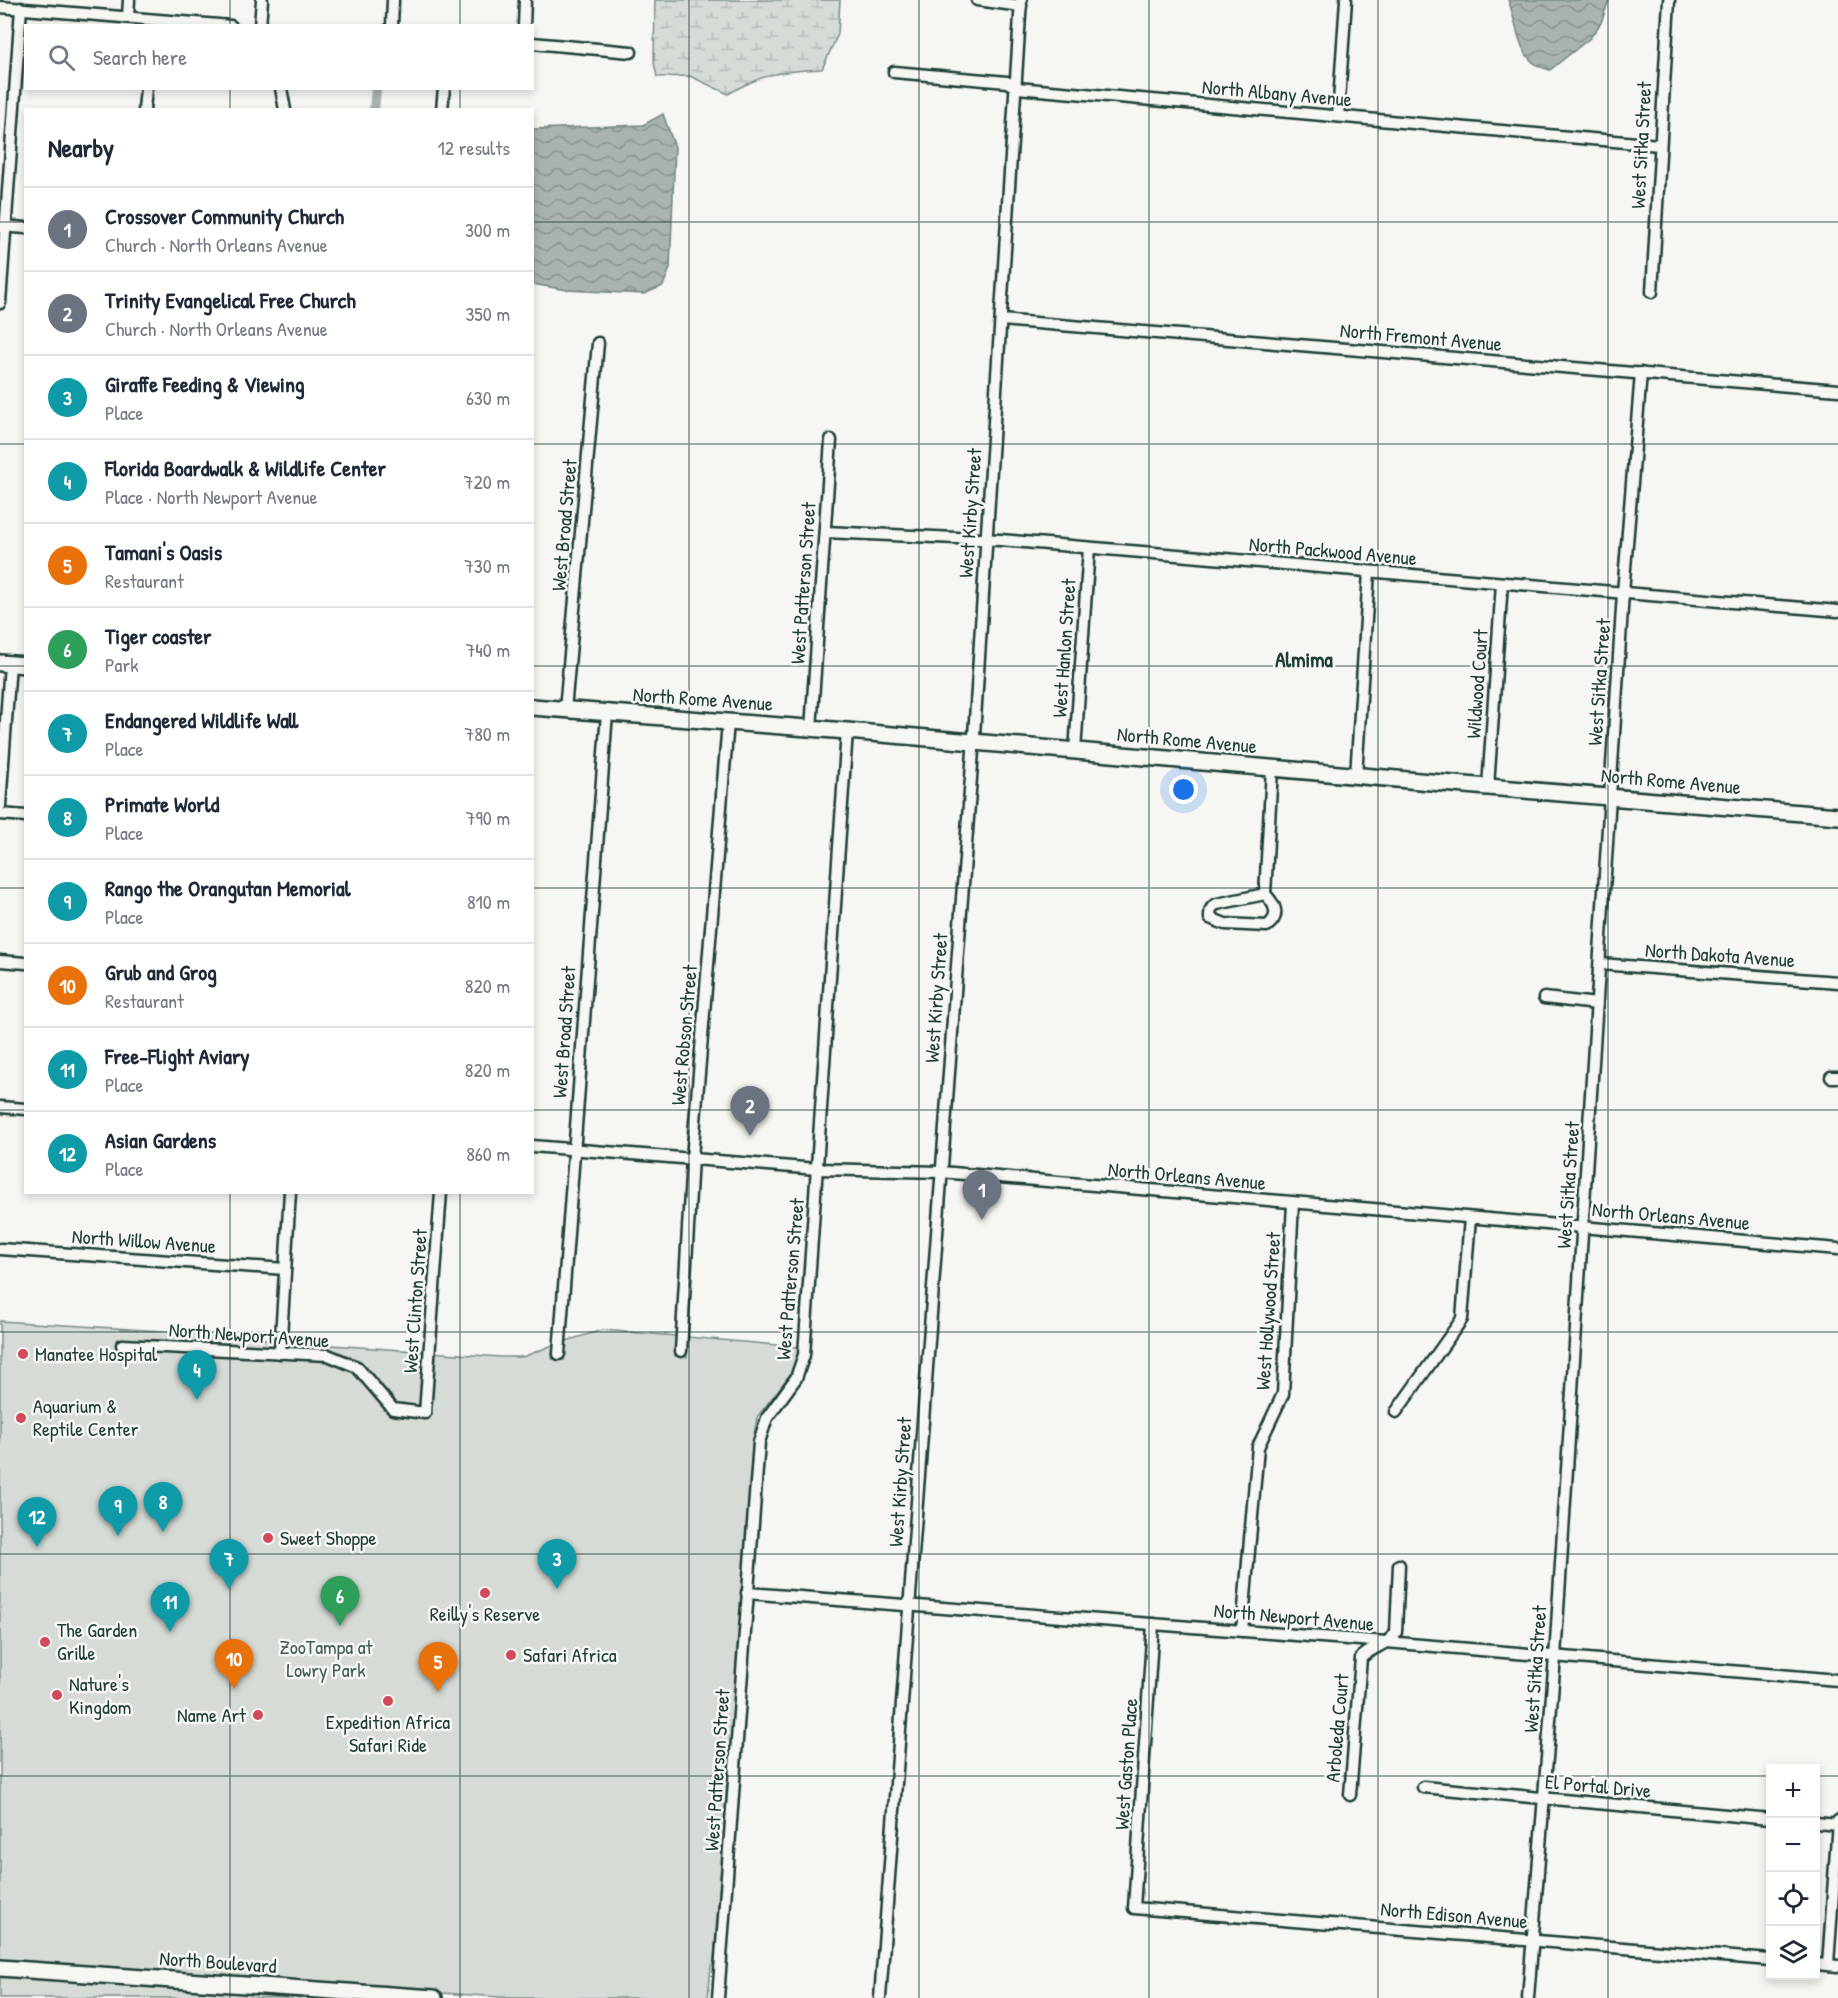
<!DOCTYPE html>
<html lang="en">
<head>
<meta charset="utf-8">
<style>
	:root { --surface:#fff; --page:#f6f6f7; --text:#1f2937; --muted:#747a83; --line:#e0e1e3; --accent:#d1495b }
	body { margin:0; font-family:"Patrick Hand",sans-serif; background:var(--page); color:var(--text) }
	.controls { position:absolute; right:18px; bottom:18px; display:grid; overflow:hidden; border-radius:0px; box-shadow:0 3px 9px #0003 }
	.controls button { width:54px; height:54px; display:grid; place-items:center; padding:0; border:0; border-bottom:2px solid var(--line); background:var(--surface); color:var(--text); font:30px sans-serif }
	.you { position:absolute; left:1184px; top:790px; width:21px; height:21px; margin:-15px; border:4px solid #fff; border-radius:50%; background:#1a73e8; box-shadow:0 0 0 9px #1a73e833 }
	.badge { display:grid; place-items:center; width:39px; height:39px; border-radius:50%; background:var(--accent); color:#fff; font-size:20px; font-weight:700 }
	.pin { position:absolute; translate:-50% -50px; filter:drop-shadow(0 2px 3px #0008) }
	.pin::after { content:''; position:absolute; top:32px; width:21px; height:18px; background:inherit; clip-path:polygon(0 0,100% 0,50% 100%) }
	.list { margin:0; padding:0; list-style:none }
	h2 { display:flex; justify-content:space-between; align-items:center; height:78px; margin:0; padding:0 24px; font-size:26px }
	h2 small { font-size:20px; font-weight:400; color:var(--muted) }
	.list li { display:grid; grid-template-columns:39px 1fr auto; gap:18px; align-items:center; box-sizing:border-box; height:84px; padding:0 24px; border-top:2px solid var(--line) }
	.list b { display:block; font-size:22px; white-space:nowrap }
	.list p { margin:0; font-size:20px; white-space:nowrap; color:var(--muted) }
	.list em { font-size:20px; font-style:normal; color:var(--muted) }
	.icon { flex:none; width:33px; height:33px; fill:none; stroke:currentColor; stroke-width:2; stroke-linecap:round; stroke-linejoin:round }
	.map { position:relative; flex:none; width:1838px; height:1998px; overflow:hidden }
	.search { position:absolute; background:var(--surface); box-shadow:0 3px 9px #0003; left:24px; top:24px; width:510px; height:66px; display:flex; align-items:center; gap:15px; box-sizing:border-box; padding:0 21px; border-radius:0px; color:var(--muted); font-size:22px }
	.panel { position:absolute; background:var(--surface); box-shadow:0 3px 9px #0003; left:24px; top:108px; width:510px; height:1086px; border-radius:0px }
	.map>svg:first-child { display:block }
	.wetland { fill:url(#wetland-marsh); stroke:#7a8c85; stroke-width:1.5 }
	.park { fill:#d6dbd6; stroke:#7a8c85; stroke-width:1.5 }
	.water { fill:url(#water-waves); stroke:#72847d; stroke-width:1.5 }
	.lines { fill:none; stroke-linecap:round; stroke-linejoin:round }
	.canal { stroke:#aab3ae; stroke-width:10 }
	.street-casing { stroke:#1f3d34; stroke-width:15 }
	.secondary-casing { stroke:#1f3d34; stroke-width:20 }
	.street { stroke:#f6f6f2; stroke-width:10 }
	.secondary { stroke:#f6f6f2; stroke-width:15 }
	.grid { fill:none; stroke:#1f3d34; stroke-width:1.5; stroke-opacity:0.55 }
	.poi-dot { fill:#d1495b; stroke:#f6f6f2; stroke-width:2 }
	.labels { text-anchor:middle; stroke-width:5; stroke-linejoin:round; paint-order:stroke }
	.street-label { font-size:20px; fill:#1f3d34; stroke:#f6f6f2 }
	.poi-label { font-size:20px; fill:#1f3d34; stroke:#f6f6f2; text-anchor:start }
	.park-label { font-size:20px; fill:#445d54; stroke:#f6f6f2 }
	.neighbourhood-label { font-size:21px; font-weight:bold; fill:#1f3d34; stroke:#f6f6f2 }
</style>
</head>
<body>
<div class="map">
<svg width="1838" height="1998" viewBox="0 0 1838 1998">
	<defs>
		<pattern id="wetland-marsh" width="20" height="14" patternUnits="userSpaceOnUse" patternTransform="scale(1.5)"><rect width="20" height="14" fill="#d6dbd6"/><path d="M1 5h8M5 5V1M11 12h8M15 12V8" fill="none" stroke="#b7bdb8"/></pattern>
		<pattern id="water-waves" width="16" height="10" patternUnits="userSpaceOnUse" patternTransform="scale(1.5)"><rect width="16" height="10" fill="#aab3ae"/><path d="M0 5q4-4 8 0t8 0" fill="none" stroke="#8a938e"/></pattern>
	</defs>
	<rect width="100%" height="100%" fill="#f6f6f2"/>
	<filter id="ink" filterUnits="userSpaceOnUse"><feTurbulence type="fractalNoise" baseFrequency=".0167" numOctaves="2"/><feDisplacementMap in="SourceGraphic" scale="12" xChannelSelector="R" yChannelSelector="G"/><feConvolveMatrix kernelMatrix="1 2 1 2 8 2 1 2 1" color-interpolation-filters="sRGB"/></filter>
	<g filter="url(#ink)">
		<path class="wetland" d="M655,0H840L838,34L822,69C782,71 764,73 728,94L690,76L657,77L654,62Z"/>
		<g class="park">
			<path d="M0,1321L195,1333L275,1340V1341L500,1357H523L553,1345L552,1359L564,1360L566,1341L602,1330L676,1336L675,1356L687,1357L688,1337L798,1347L797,1362L793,1371L757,1417L753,1442L714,1963L711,1966L708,1998H514L0,1962Z"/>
			<path d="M0,1972L364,1998H0Z"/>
		</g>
		<g class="water">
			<path d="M1508,0H1609L1601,23L1590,38L1550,70C1516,64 1519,26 1508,0Z"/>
			<path d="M663,114L675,147L670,268L663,286L644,294L567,290L533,284V129L643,125Z"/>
		</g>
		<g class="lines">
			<path class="canal" d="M374,110L376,88"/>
			<g class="street-casing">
				<g id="street">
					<path d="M977,0L1021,6"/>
					<path d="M0,7L231,26"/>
					<path d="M128,17L129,0"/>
					<path d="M260,26L262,0"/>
					<path d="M392,26L393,0"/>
					<path d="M524,26L525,0"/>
					<path d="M532,43L631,52"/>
					<path d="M894,72L1007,82L1017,88L1659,145"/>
					<path d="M281,88L285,110"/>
					<path d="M144,110L146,88"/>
					<path d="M442,110L444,88"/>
					<path d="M1338,116L1346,0"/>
					<path d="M0,226L26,228"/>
					<path d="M1652,292L1669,0"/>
					<path d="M0,303L21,8"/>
					<path d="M1001,320L1838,390"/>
					<path d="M825,532L1000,540L1838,611"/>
					<path d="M565,710L598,343"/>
					<path d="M811,729L831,440"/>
					<path d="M1075,751L1089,548"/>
					<path d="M1356,776L1369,572"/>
					<path d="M1488,787L1502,583"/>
					<path d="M0,806L10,664"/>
					<path d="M0,814L26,816"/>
					<path d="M1265,894C1275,904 1281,916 1267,926L1225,924L1210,918C1210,911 1210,907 1217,904Z"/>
					<path d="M1265,894L1272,769"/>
					<path d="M0,961L26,963"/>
					<path d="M1600,964L1838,982"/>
					<path d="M1544,998L1597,1004"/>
					<path d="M1831,1077H1838"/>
					<path d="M0,1107L26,1109"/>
					<path d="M532,1146L817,1169L941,1172L1838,1249"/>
					<path d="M0,1249L285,1269"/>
					<path d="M122,1345L328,1355L357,1367L393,1409L425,1413L441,1192"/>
					<path d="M681,1351L692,1158L728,722"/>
					<path d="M280,1353L290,1192"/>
					<path d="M559,1354L607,713"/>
					<path d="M1396,1412L1462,1319L1470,1218"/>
					<path d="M747,1593L1386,1642L1838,1680"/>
					<path d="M1153,1624L1134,1908L1770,1960"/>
					<path d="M1242,1631L1258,1447L1283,1394L1293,1203"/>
					<path d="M1423,1787L1770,1819"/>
					<path d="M1350,1795L1361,1658C1371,1647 1389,1645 1396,1632L1399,1565"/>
					<path d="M1816,1823L1838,1825"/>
					<path d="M1816,1964L1838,1966"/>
					<path d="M1828,1965L1838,1821"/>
					<path d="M718,1998L759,1442L767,1418L796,1378L804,1355L847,731"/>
					<path d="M880,1998L973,751L1021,0"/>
					<path d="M1528,1998L1555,1657L1623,593L1641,373"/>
				</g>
			</g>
			<g class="secondary-casing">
				<g id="secondary">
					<path d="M0,663L26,665"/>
					<path d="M532,707L847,731L1488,787L1838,816"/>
					<path d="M0,1968L434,1998"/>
				</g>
			</g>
			<use href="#street" class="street"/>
			<use href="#secondary" class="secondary"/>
		</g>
	</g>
	<path class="grid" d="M230,0V26M460,0V26M689,0V1998M919,0V1998M1149,0V1998M1378,0V1998M1608,0V1998M230,88V110M460,88V110M0,222H26M532,222H1838M0,444H26M532,444H1838M0,666H26M532,666H1838M0,888H26M532,888H1838M0,1110H26M532,1110H1838M230,1192V1998M460,1192V1998M0,1332H1838M0,1554H1838M0,1776H1770M1816,1776H1838"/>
	<g class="poi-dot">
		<circle cx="23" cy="1354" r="6"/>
		<circle cx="21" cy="1418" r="6"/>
		<circle cx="268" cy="1538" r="6"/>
		<circle cx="485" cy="1593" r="6"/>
		<circle cx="45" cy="1642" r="6"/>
		<circle cx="511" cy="1655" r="6"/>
		<circle cx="57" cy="1695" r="6"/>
		<circle cx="388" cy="1701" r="6"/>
		<circle cx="258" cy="1715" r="6"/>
	</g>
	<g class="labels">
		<g class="street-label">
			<text transform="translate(1277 93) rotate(5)" y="7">North Albany Avenue</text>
			<text transform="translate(1641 145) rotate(-87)" y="7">West Sitka Street</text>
			<text transform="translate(1421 337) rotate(5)" y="7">North Fremont Avenue</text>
			<text transform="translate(970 513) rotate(-86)" y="7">West Kirby Street</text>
			<text transform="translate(564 525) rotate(-85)" y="7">West Broad Street</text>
			<text transform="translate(1333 551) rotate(5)" y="7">North Packwood Avenue</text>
			<text transform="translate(803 583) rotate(-86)" y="7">West Patterson Street</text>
			<text transform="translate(1064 648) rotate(-86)" y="7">West Hanlon Street</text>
			<text transform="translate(1599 682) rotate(-86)" y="7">West Sitka Street</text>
			<text transform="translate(1477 684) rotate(-86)" y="7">Wildwood Court</text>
			<text transform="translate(703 699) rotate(4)" y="7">North Rome Avenue</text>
			<text transform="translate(1187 740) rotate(5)" y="7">North Rome Avenue</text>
			<text transform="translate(1671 781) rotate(5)" y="7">North Rome Avenue</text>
			<text transform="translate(1720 955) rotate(4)" y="7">North Dakota Avenue</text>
			<text transform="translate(936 998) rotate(-86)" y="7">West Kirby Street</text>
			<text transform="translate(564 1032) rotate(-86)" y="7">West Broad Street</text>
			<text transform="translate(684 1035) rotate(-85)" y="7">West Robson Street</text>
			<text transform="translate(1187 1176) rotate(5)" y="7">North Orleans Avenue</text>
			<text transform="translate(1568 1185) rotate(-86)" y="7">West Sitka Street</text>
			<text transform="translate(1671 1216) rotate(5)" y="7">North Orleans Avenue</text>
			<text transform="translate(144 1241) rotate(4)" y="7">North Willow Avenue</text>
			<text transform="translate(790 1279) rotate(-85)" y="7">West Patterson Street</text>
			<text transform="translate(415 1301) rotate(-86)" y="7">West Clinton Street</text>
			<text transform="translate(1268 1311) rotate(-86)" y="7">West Hollywood Street</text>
			<text transform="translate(249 1335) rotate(4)" y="7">North Newport Avenue</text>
			<text transform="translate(900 1482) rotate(-86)" y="7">West Kirby Street</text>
			<text transform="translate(1294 1617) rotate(5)" y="7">North Newport Avenue</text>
			<text transform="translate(1535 1669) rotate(-86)" y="7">West Sitka Street</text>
			<text transform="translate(1337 1728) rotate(-85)" y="7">Arboleda Court</text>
			<text transform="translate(1126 1764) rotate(-86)" y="7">West Gaston Place</text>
			<text transform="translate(717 1770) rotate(-86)" y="7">West Patterson Street</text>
			<text transform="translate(1598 1786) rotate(5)" y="7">El Portal Drive</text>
			<text transform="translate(1454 1915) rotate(5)" y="7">North Edison Avenue</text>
			<text transform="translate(218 1962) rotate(4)" y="7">North Boulevard</text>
		</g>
		<g class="poi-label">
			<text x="35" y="1361">Manatee Hospital</text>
			<text x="33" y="1413">Aquarium &amp;<tspan x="33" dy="23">Reptile Center</tspan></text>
			<text x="280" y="1545">Sweet Shoppe</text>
			<text x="485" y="1621" text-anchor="middle">Reilly's Reserve</text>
			<text x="57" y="1637">The Garden<tspan x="57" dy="23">Grille</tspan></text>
			<text x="523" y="1662">Safari Africa</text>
			<text x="69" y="1691">Nature's<tspan x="69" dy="23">Kingdom</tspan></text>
			<text x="246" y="1722" text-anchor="end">Name Art</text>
			<text x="388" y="1729" text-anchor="middle">Expedition Africa<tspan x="388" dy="23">Safari Ride</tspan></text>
		</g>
		<g class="park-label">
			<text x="326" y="1654">ZooTampa at<tspan x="326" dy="23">Lowry Park</tspan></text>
		</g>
		<g class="neighbourhood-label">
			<text x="1304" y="667">Almima</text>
		</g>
	</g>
</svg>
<div class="controls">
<button>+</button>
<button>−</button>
<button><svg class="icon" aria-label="locate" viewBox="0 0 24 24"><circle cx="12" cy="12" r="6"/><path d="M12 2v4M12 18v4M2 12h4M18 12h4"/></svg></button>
<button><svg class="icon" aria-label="layers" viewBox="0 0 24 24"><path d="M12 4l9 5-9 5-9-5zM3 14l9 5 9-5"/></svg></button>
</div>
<div class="you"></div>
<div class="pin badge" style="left:982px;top:1220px;background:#6b7280">1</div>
<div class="pin badge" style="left:750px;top:1136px;background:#6b7280">2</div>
<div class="pin badge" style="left:557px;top:1589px;background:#0f9aa8">3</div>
<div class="pin badge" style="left:197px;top:1400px;background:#0f9aa8">4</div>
<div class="pin badge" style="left:438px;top:1692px;background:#e8710a">5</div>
<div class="pin badge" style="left:340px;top:1626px;background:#2e9e5b">6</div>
<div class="pin badge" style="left:229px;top:1589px;background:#0f9aa8">7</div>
<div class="pin badge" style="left:163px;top:1532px;background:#0f9aa8">8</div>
<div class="pin badge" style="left:118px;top:1536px;background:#0f9aa8">9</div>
<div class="pin badge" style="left:234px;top:1689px;background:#e8710a">10</div>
<div class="pin badge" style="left:170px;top:1632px;background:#0f9aa8">11</div>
<div class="pin badge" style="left:37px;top:1547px;background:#0f9aa8">12</div>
<div class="search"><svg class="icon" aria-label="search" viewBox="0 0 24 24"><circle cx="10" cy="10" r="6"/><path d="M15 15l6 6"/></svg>Search here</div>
<section class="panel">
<h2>Nearby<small>12 results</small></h2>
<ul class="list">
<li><span class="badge" style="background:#6b7280">1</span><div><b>Crossover Community Church</b><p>Church · North Orleans Avenue</p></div><em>300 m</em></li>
<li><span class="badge" style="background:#6b7280">2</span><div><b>Trinity Evangelical Free Church</b><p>Church · North Orleans Avenue</p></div><em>350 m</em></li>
<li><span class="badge" style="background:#0f9aa8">3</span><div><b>Giraffe Feeding &amp; Viewing</b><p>Place</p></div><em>630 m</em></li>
<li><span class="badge" style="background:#0f9aa8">4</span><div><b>Florida Boardwalk &amp; Wildlife Center</b><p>Place · North Newport Avenue</p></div><em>720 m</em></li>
<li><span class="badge" style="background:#e8710a">5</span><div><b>Tamani's Oasis</b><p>Restaurant</p></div><em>730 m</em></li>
<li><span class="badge" style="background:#2e9e5b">6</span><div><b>Tiger coaster</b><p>Park</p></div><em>740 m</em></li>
<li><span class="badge" style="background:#0f9aa8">7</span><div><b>Endangered Wildlife Wall</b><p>Place</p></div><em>780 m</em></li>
<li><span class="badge" style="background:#0f9aa8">8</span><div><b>Primate World</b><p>Place</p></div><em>790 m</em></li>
<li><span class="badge" style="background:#0f9aa8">9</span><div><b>Rango the Orangutan Memorial</b><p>Place</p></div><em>810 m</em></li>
<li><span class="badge" style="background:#e8710a">10</span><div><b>Grub and Grog</b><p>Restaurant</p></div><em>820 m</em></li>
<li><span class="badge" style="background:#0f9aa8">11</span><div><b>Free-Flight Aviary</b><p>Place</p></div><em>820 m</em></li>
<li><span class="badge" style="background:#0f9aa8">12</span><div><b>Asian Gardens</b><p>Place</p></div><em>860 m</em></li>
</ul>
</section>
</div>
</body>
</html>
